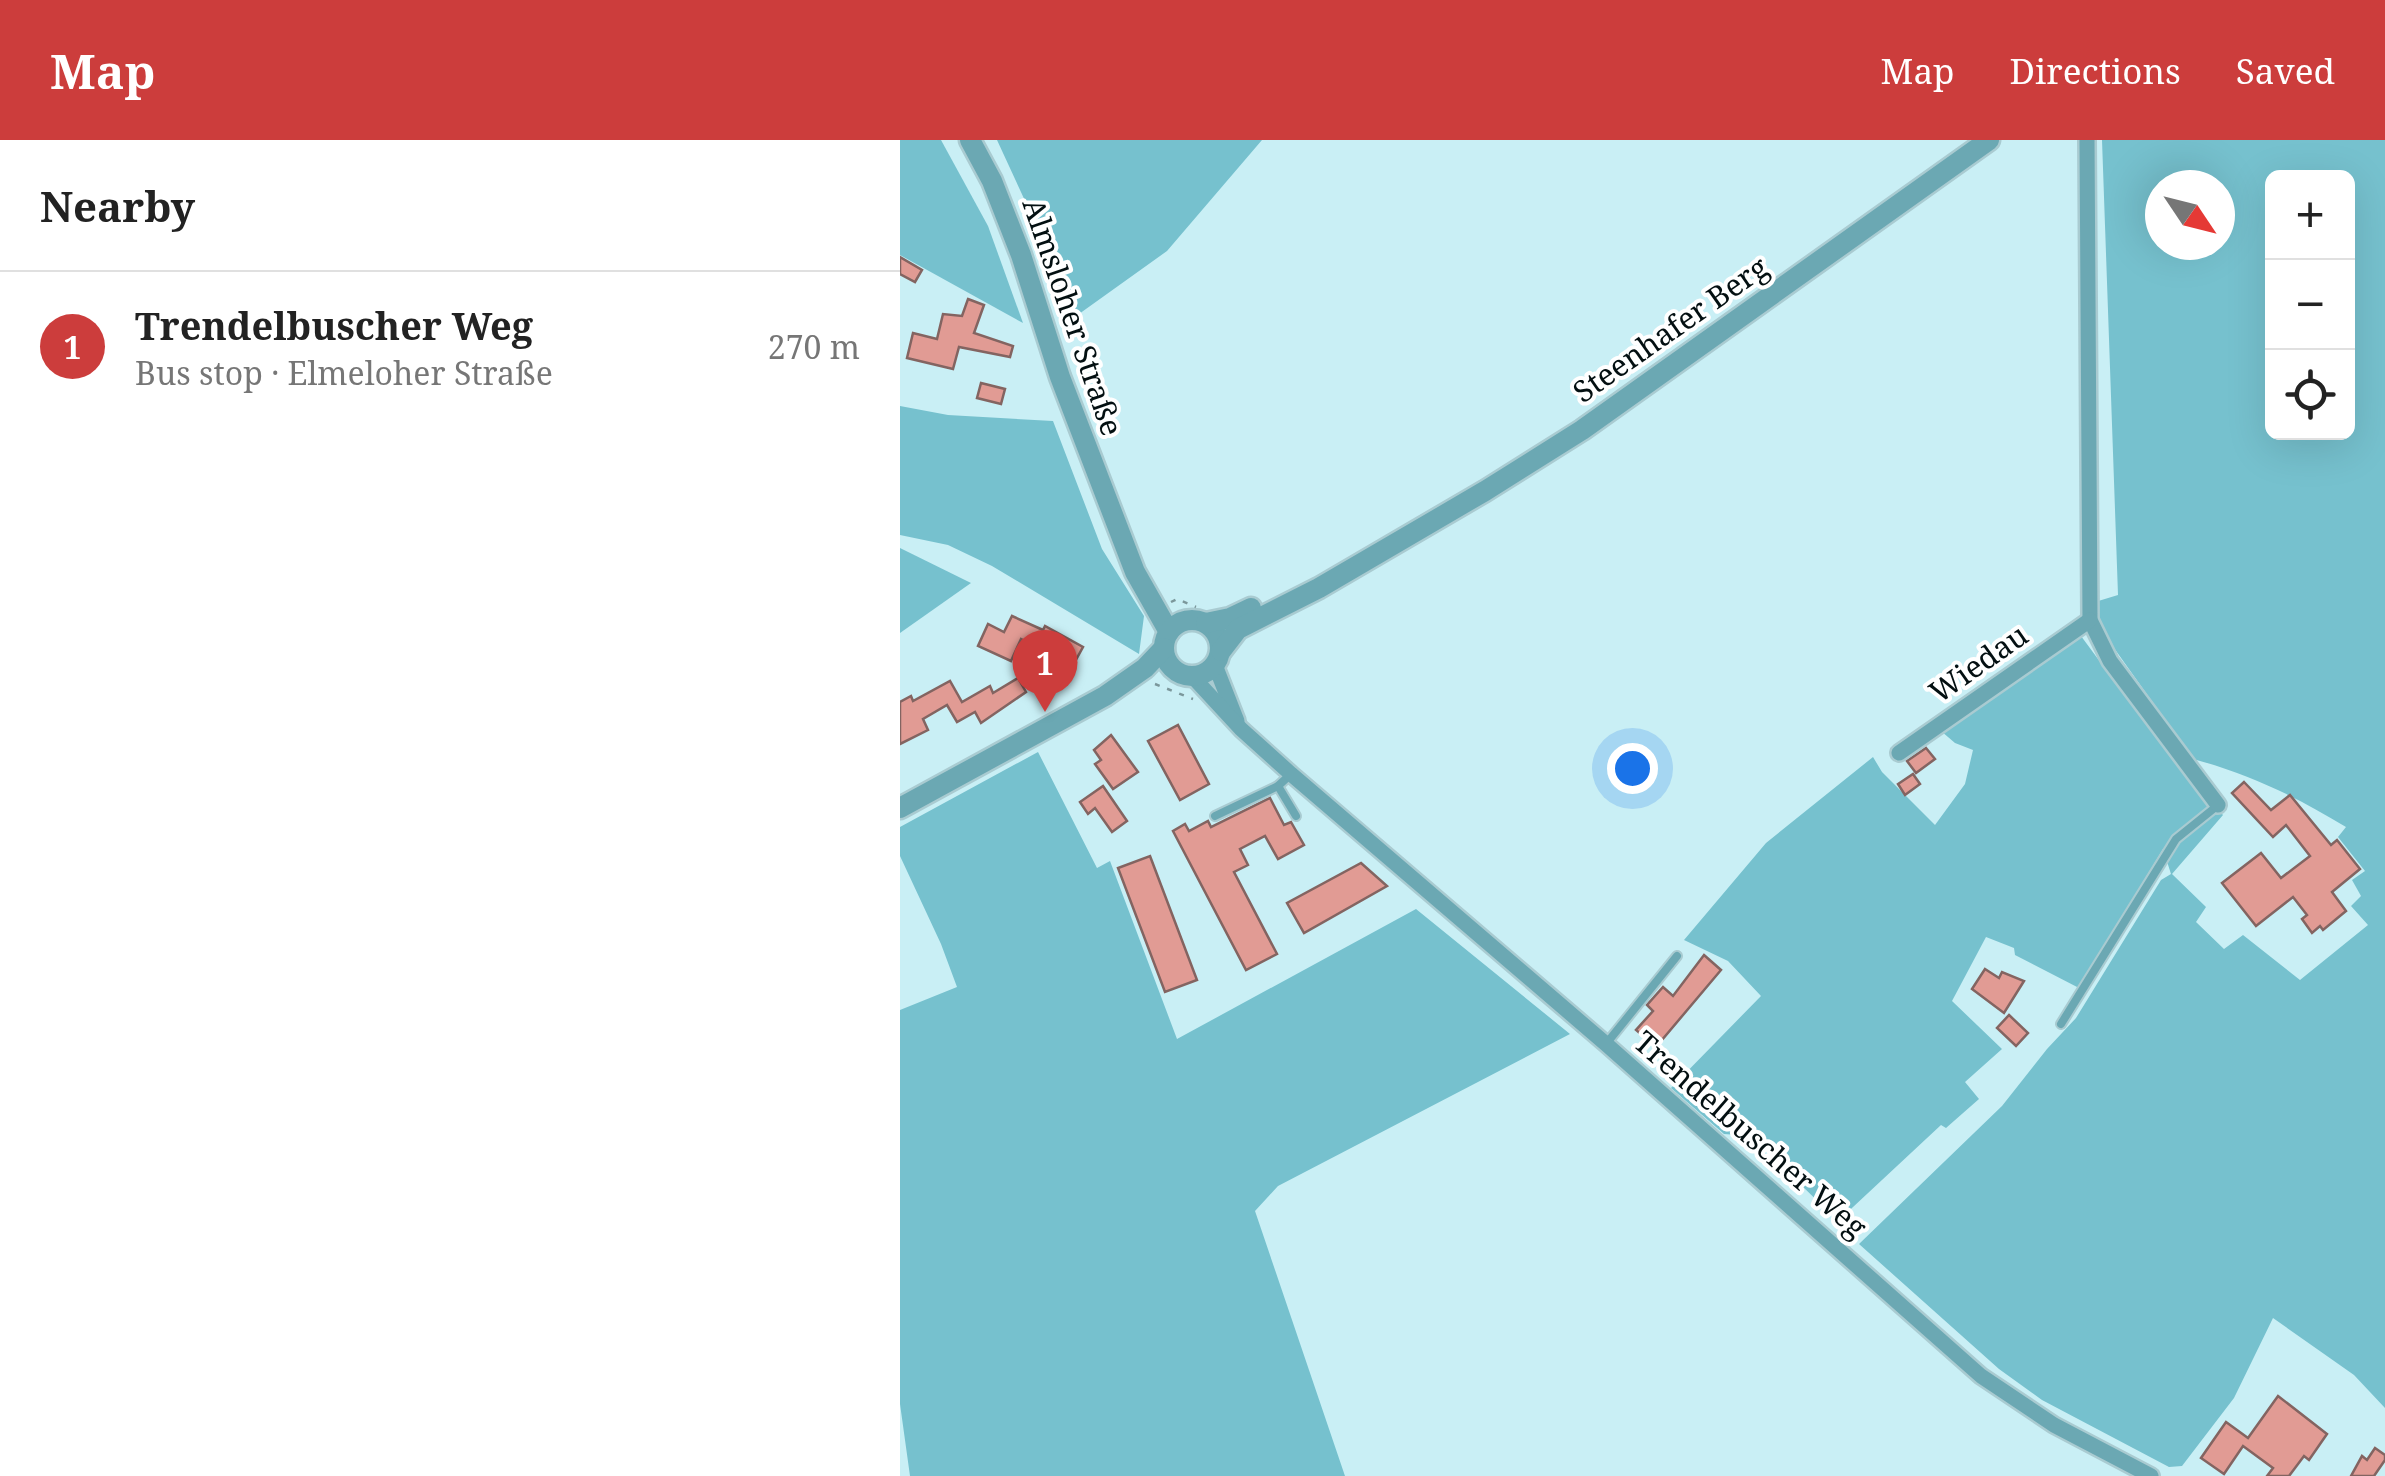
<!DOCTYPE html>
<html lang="en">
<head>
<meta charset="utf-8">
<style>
	:root { --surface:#fff; --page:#f6f6f6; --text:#222; --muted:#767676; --line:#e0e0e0; --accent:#cc3d3c }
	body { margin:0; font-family:"Noto Serif",serif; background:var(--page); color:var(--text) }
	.controls { position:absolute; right:30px; top:30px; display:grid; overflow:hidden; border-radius:15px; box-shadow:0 10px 40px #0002 }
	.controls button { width:90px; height:90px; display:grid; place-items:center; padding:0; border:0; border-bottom:2px solid var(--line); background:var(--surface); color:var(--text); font:50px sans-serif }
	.compass { position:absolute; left:1245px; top:30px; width:90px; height:90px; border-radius:50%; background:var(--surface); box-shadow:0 10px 40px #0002; rotate:125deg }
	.you { position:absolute; left:732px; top:628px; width:35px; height:35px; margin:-25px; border:8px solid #fff; border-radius:50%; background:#1a73e8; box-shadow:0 0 0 15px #1a73e833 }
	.badge { display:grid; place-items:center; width:65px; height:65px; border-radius:50%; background:var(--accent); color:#fff; font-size:32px; font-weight:700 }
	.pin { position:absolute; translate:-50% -82px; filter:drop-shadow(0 2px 5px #0008) }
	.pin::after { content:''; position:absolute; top:52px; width:35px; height:30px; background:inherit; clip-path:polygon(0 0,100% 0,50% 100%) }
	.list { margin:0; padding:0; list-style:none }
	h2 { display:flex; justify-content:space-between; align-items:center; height:130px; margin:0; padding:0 40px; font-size:42px }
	h2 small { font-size:32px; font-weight:400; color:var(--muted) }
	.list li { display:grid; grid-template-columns:65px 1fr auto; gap:30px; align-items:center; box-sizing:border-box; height:150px; padding:0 40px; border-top:2px solid var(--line) }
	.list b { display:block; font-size:38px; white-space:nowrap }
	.list p { margin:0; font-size:32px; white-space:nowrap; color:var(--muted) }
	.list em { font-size:32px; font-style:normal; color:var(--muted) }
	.icon { flex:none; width:55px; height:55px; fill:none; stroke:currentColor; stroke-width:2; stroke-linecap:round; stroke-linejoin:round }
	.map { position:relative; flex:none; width:1485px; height:1336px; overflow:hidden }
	header { display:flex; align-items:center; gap:60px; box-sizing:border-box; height:140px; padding:0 50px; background:var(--accent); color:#fff }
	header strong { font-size:48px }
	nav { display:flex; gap:55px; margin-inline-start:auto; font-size:35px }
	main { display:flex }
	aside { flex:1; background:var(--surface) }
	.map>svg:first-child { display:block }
	.green { fill:#76c1ce; fill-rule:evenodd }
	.building { fill:#e19b94; stroke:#836461; stroke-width:2.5 }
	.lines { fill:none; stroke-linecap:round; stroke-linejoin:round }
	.service-casing { stroke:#a9cbd1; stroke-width:12 }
	.minor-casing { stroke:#a9cbd1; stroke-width:20 }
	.tertiary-casing { stroke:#a9cbd1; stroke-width:25 }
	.path { stroke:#7b979b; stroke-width:2.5; stroke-dasharray:5 8; stroke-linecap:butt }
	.service { stroke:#6ba8b3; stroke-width:8 }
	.minor { stroke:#6ba8b3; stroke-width:15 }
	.tertiary { stroke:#6ba8b3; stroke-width:20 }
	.labels { text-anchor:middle; stroke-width:8; stroke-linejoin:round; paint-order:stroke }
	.street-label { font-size:30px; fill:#030f11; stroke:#fff }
</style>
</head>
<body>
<header>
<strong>Map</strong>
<nav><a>Map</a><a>Directions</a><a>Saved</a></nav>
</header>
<main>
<aside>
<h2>Nearby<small></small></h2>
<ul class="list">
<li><span class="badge">1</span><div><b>Trendelbuscher Weg</b><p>Bus stop · Elmeloher Straße</p></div><em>270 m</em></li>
</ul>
</aside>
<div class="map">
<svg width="1485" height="1336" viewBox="0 0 1485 1336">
	<rect width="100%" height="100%" fill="#c9eff5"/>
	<g class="green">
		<path d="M0,0H41L88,86L123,183L0,115Z"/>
		<path d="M97,0H362L267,111L165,184L138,89Z"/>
		<path d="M1202,0H1485V1268L1454,1235L1373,1178L1334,1258L1282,1326L1269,1327L1142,1260L1099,1229L959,1104L1102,966L1147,909L1176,878L1261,740L1271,734L1263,709L1179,848L1115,815L1114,808L1086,797L1052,861L1102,909L1065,942L1079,959L1046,988L1041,985L938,1081L851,996L824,994L771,948L861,856L828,821L784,800L866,703L973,617L982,632L1035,685L1065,644L1073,610L1055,603L1041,591L1181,496L1274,622L1323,675L1272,734L1306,767L1296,782L1324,809L1343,795L1400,840L1468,785L1451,766L1461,756L1452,740L1465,731L1438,697L1446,687C1397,657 1349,634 1293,619L1204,494L1195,462L1218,455ZM1372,38H1448V292H1372ZM1260,45H1320V105H1260Z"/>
		<path d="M0,266L48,275L153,281L202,409L244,476L239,514L92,426L48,405L0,395Z"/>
		<path d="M0,408L71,443L0,493Z"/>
		<path d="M138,612L197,728L210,721L277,899L516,769L670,894L378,1046L355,1071L445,1336H10L0,1264V870L57,847L41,804L0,716V687Z"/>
	</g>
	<g class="building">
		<path d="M0,117L22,130L15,142L0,134Z"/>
		<path d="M68,159L84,165L74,193L113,206L110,217L59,207L53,229L7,218L13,193L37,199L43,174L62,176Z"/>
		<path d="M81,243L105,249L101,264L77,258Z"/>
		<path d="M112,476L143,490L145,486L183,507L172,527L121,499L111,521L78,506L88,484L104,492Z"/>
		<path d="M118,538L126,552L81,583L75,572L57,582L47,565L23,579L28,590L0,604V562L11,556L13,561L50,541L62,562L90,546L93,553Z"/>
		<path d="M278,585L309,644L280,660L248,601Z"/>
		<path d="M211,595L238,632L213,649L195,624L201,620L194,610Z"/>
		<path d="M1026,608L1035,619L1016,633L1007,621Z"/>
		<path d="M1013,634L1020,644L1005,655L998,644Z"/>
		<path d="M1344,642L1371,670L1390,655L1431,705L1437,700L1460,729L1432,752L1446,771L1423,790L1420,786L1412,793L1402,779L1407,775L1393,757L1356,786L1322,743L1361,713L1381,738L1410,716L1386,685L1373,697L1332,653Z"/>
		<path d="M203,646L227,681L212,692L195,668L188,674L180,662Z"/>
		<path d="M370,658L384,685L391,682L404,705L378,719L365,696L340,709L348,725L334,732L377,814L346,830L273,691L285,684L289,691L308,681L311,687Z"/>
		<path d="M250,716L297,840L265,852L218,728Z"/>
		<path d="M461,723L487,746L404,793L387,763Z"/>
		<path d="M804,815L821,830L756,907L736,890L753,871L747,865L763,847L773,856Z"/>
		<path d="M1085,829L1099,838L1102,832L1124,841L1104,873L1072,849Z"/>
		<path d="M1109,875L1128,893L1116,906L1097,888Z"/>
		<path d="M1378,1256L1427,1294L1409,1320L1404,1316L1389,1336H1367L1373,1328L1343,1306L1324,1334L1301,1318L1326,1282L1348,1298Z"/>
		<path d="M1475,1308L1485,1315V1320L1474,1336H1451L1462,1316L1467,1320Z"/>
	</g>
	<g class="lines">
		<g class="service-casing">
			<g id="service">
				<path d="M391,634L378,646L396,676"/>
				<path d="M315,676L378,646"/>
				<path d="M1161,884L1276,699L1317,666"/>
				<path d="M706,904L777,816"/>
			</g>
		</g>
		<g class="minor-casing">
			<g id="minor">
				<path d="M1187,0L1190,480L1210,521L1318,665"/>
				<path d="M315,525L337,581"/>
				<path d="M292,536L341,589L391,634L706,904L1081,1236L1154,1285L1251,1336"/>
				<path d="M999,613L1190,480"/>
			</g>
		</g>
		<g class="tertiary-casing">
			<g id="tertiary">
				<path d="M70,0L92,41L121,115L160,237L235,432L269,492"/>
				<circle cx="292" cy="508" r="28"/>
				<path d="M306,483L330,478L351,468"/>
				<path d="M321,511L338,489L419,448L585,351L682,290L1089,0"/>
				<path d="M0,668L205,556L245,528L264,508"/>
			</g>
		</g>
		<g class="path">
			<path d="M271,462L277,459L296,467"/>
			<path d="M255,544L293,559"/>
		</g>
		<use href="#service" class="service"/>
		<use href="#minor" class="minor"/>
		<use href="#tertiary" class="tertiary"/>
	</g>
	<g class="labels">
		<g class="street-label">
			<text transform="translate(172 177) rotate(71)" y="10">Almsloher Straße</text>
			<text transform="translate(771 190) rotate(-35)" y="10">Steenhafer Berg</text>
			<text transform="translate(1079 524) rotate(-35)" y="10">Wiedau</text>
			<text transform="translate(850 995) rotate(41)" y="10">Trendelbuscher Weg</text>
		</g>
	</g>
</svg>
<div class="controls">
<button>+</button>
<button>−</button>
<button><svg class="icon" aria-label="locate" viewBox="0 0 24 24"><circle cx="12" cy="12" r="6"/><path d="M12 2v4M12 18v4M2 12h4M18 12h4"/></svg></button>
</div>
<svg class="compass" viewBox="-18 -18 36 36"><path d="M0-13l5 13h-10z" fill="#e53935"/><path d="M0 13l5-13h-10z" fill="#767676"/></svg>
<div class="you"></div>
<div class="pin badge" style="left:145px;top:572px">1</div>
</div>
</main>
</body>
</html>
